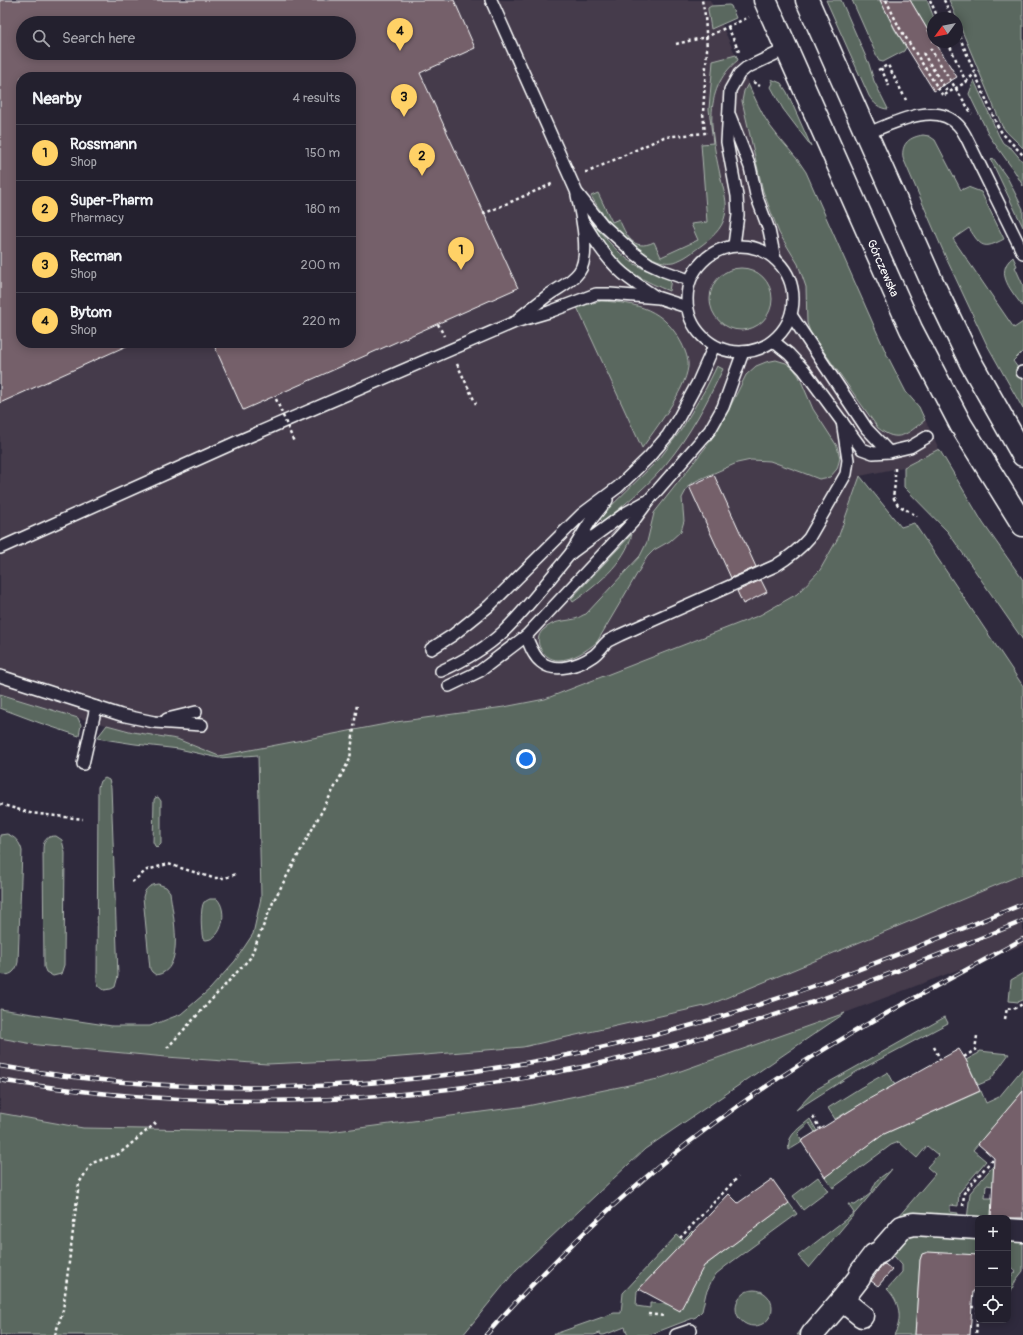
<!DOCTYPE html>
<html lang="en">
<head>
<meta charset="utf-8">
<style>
	:root { --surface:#23202e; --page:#2b2836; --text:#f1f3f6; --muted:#a3a3aa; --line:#403e4a; --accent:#ffd166 }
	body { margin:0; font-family:Pangolin,sans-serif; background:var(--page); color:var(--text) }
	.controls { position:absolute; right:12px; bottom:12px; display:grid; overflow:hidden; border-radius:8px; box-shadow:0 2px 10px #0003 }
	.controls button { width:36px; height:36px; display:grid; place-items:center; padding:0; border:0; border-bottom:1px solid var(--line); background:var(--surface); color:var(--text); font:20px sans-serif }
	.compass { position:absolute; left:927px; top:12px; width:36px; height:36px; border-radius:50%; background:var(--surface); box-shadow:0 2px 10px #0003; rotate:237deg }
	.you { position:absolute; left:526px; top:759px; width:14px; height:14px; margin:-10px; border:3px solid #fff; border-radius:50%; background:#1a73e8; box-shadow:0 0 0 6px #1a73e833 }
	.badge { display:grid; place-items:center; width:26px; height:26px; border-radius:50%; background:var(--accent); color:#111; font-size:13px; font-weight:700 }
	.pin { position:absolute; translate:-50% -33px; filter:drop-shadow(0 1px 2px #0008) }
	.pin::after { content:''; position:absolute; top:21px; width:14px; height:12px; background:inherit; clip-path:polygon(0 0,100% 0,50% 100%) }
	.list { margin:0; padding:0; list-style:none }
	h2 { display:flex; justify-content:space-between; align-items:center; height:52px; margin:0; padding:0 16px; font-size:17px }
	h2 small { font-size:13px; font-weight:400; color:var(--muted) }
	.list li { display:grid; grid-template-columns:26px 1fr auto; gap:12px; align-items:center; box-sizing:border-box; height:56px; padding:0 16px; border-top:1px solid var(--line) }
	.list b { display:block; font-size:15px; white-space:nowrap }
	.list p { margin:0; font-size:13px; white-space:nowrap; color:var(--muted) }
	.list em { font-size:13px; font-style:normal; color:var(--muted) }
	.icon { flex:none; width:22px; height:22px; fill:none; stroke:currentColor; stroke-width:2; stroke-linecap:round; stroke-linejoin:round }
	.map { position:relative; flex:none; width:1023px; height:1335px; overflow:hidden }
	.search { position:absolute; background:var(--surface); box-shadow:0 2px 10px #0003; left:16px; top:16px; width:340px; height:44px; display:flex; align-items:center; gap:10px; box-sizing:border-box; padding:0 14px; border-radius:22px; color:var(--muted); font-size:15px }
	.panel { position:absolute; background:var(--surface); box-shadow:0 2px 10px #0003; left:16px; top:72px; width:340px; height:276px; border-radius:16px }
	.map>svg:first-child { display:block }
	.built { fill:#443a4b; fill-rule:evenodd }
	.green { fill:#5a685e; stroke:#acb4ae }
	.building { fill:#75616b; stroke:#fff; fill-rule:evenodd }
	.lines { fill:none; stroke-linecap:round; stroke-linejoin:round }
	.service-casing { stroke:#fff; stroke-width:14 }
	.minor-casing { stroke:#fff; stroke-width:25 }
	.secondary-casing { stroke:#fff; stroke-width:25 }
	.path { stroke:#fff; stroke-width:2.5; stroke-dasharray:3 3; stroke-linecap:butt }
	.service { stroke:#2f2a3d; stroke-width:11 }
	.minor { stroke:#2f2a3d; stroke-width:22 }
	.secondary { stroke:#2f2a3d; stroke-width:22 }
	.rail-casing { stroke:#fff; stroke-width:4.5 }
	.rail { stroke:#2f2a3d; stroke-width:3; stroke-dasharray:9; stroke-linecap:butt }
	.path-bridge { stroke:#fff; stroke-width:2.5; stroke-dasharray:3 3; stroke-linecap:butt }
	.labels { text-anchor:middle; stroke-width:3; stroke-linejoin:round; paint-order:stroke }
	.street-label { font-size:12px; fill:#fff; stroke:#2f2a3d }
</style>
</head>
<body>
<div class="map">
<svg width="1023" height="1335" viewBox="0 0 1023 1335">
	<rect width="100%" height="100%" fill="#2f2a3d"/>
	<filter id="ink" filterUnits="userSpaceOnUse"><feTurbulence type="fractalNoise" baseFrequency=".025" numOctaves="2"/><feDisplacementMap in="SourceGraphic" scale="8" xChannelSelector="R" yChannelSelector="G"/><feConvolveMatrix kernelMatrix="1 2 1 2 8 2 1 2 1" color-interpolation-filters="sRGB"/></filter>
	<g filter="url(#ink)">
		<g class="built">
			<path d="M0,0H710L766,120L800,162L806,172L887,355L906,392L919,407L939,449L904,467L860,476L838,538L824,565L797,594L760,615L545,699L504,707L396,722L219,756L177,739L133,732L83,719L0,694ZM23,23H349V53H23ZM21,77H351V343H21Z"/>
			<path d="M1023,874V945L845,1013L658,1079L527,1106L329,1132L83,1128L0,1113V1038L38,1045L166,1057L267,1064L376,1059L523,1047L709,1005Z"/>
		</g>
		<g class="green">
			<path d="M826,0H841L869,64L874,81L888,109C880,109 873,103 869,96Z"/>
			<path d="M852,0H880L895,30L906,47L904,51L883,62L879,61Z"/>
			<path d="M910,0H927L934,18H933V36L931,35Z"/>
			<path d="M949,0H1023V148C1016,140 1008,135 1002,126Z"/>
			<path d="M729,5L731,6L736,18L711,29L708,10V8L711,6Z"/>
			<path d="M736,55L738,60C700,91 712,137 721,179C723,188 727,200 726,209C725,226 715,235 702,245C695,250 687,257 679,260C676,262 668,263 664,262C647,260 618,232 607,219C601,212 596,204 591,196L598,193L612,222L619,219C626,235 633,252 654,242L661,257L698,240L691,224L707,222L701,144L713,143L709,109L713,61Z"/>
			<path d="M771,79L781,83L787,92L811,146L783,109L771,87L773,83Z"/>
			<path d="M974,80L999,136L1003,143L1012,149L1023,162V186L1015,172L990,137L969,94Z"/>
			<path d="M748,84C755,98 761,113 770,126C781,142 796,155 806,172L887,355L906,392L919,407L925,420C907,434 898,444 878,428L810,332L807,323L806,287L798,264L779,233L763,191L742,101L744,91Z"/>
			<path d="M923,135L929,136L935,140L961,190L968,187L981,192L1004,239C983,250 981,247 969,228L953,239L1014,328L1023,322V351L1013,361L1023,375V409L986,343L947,260L903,158C901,143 910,137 923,135Z"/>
			<path d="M993,158L1008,179L1023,209V227L991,160Z"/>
			<path d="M591,221C605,238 621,258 642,268C651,272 661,276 671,279L669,291C646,282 626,271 610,253C603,243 597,232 591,221Z"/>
			<path d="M1013,257L1017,266L1015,267L1023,285V307C1013,292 993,273 1013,257Z"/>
			<circle cx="741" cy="299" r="31"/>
			<path d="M601,301C638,303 664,309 682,344C685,350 689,360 688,367C685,391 656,428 642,448L577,307Z"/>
			<path d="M776,360L786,363L793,368L799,376L813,409L837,446L840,458L837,469L830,477L819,479L801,472L770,461L751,460L737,463L698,480L689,485L682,498L684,521L681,531L670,541L654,550L647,557L597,642C586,651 573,660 558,660C544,660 531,641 543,630C554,620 562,622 575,619C579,618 582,615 586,614L640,556L647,542L654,513L709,443L726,415L746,375L756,366L766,362Z"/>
			<path d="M717,366L723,369C707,402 690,435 666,464C648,486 625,504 603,522L599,518L660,458L681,430L706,388Z"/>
			<path d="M939,449L983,523L1023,580V640L948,532L904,487V467Z"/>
			<path d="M860,476L901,527L914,523L1023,686V874L709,1005L523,1047L376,1059L267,1064L166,1057L38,1045L0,1038V1009L112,1026H150L181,1014L210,989L235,961L253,934L261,898L258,755L219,758L179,749L135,744L97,738L107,725L133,732L177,739L219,756L396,722L504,707L545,699L760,615L797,594L820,570L838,538Z"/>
			<path d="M632,534C625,563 596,586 573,602L571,599Z"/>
			<path d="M0,694L78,718L81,725L79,736L40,723L0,708Z"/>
			<path d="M105,778L109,780L111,787L118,976L115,987L111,989L104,990L99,986L97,981L98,787L100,781Z"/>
			<path d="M158,797L161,801V844L157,848L155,846L153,842L154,800L155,798Z"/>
			<path d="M7,834C15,837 20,842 22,851L18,962C16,972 10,977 0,974V835Z"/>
			<path d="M56,836L62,840L65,853L64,965L61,974L53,976L46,972L44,967L43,850C43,841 46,836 56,836Z"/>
			<path d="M158,884L166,887L170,892C172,912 187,971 156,975L152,972L150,969L143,897C145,888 150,885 158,884Z"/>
			<path d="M210,899H217C228,910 223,939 206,940L203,939C201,933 200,907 204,902C205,902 209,899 210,899Z"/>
			<path d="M1023,973V1000L1018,1002L1009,1001L1011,980Z"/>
			<path d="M845,1013L645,1149L516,1270L463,1335H0V1113L83,1128L329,1132L527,1106L658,1079Z"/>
			<path d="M945,1017L948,1023L856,1072L796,1110L815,1090Z"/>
			<path d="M979,1051L1009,1054L990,1080L978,1085L966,1060L979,1053Z"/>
			<path d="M1023,1068V1091L973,1150L986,1161L959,1193L958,1206L950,1205V1212L958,1213L957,1219L891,1228L800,1335H797L935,1174L927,1167L938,1155L927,1146L917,1158L899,1142L891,1145L833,1188L825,1177L884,1134L981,1091L986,1103L999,1097Z"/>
			<path d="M888,1072L895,1085L835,1119L828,1108L860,1088Z"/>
			<path d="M810,1119L817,1131L815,1132L809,1123L798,1133L802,1142L789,1150C786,1135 800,1128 810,1119Z"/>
			<path d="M994,1165L993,1186L986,1185L985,1198H992L991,1218H978L967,1220L970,1193Z"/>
			<path d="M892,1169L809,1268L798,1256L854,1213L848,1204L855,1205L870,1194L877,1180Z"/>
			<path d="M818,1177L828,1191L803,1210L793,1196Z"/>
			<path d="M789,1203L797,1214L726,1266L716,1274L711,1282L706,1293L702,1311L696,1317L649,1335H628L625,1327L604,1335H601L600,1333L594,1335H552L614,1313H621L623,1293L677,1235L683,1240L692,1231L693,1232L637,1291L636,1306L650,1308V1303L668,1304L704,1266Z"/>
			<path d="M978,1234V1255H974V1261L922,1254L920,1260L915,1335H894C903,1319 900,1302 887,1289L902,1272V1265L894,1256L893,1251L904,1235Z"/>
			<path d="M1008,1238L1023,1241V1271L1016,1280L1010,1293L1008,1279L1016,1272L1008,1263Z"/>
			<circle cx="754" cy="1308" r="18"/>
		</g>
		<g class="building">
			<path d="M0,0H454L475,48L420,73L518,288L243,410L213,343H351V77H21V343H133L0,403ZM23,23H349V53H23Z"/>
			<path d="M880,0H910L933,39V42H935L957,77L934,91L895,29Z"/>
			<path d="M714,475L756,567L731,578L689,486Z"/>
			<path d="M761,580L767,592L743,604L737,591Z"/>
			<path d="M959,1049L966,1060L980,1091L884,1134L825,1177L801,1141L869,1099Z"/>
			<path d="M1023,1091V1218H991L994,1158L978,1144Z"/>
			<path d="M772,1179L789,1203L704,1266L680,1311L639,1289L729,1194L738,1203Z"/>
			<path d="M928,1252L978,1255V1291H973L970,1335H915L920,1260L922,1254Z"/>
			<path d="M885,1264L892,1270L878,1286L871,1281L882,1265Z"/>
		</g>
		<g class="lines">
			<g class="service-casing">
				<g id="service">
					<path d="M491,0L577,193L602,224L634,253L649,264L664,271L689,280"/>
					<path d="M730,116L750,167L756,195L769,230L775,259"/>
					<path d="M866,134C891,124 935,100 958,125C963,130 966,137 969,143L1023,253"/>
					<path d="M584,223C594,239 604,255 618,269C629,280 643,288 656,297"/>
					<path d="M734,245L738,215L737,196L727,142L730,90L739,74L746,68L786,49"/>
					<circle cx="740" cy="299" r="53"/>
					<path d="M791,315L867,429L889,452"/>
					<path d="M520,317C529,310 538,303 547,296C558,288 571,283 579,272C591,256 581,214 577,195"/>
					<path d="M773,341L789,354L804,370L862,449L873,453L889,452L910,447L927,437"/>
					<path d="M1022,372H1023"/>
					<path d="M607,500L591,520L571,553L627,512L645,502"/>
					<path d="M0,548L241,440L515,322L549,312L596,294H610L659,298L687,307"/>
					<path d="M526,636C530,645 533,656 541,662C555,674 580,665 593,656C599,652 603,645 608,641C612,639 616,637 620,635L775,566C788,558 799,550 809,538L846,474L848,460L842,421"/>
					<path d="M431,649L453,635L489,606L582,514L618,487L649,457L668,435L678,419L698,382L714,346"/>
					<path d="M441,671C463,661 485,649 503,632C528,608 549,579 571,553"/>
					<path d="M0,676L121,715L154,722L202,725"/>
					<path d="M449,686L480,671L526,636L632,523L649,500L710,430L723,407L743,352"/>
					<path d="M167,719L196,712"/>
					<path d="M83,764L96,707"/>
					<path d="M676,1335L691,1330"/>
				</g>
			</g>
			<g class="minor-casing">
				<g id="minor">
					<path d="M1008,1230L1023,1231"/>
					<path d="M842,1300L859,1278L861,1272L874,1255L880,1252L902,1227L914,1224L978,1228"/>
					<path d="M812,1335L842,1300L862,1316"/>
				</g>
			</g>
			<g class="secondary-casing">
				<g id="secondary">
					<path d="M765,0L911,329L961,425L1023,525"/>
					<path d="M807,0L932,282L971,363L1023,455"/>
				</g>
			</g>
			<g class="path">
				<path d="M886,0L899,27L943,96L966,82L948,42"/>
				<path d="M930,0L938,18"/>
				<path d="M944,0L952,18"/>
				<path d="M728,27L740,54"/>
				<path d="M957,31L997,125L1002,133L1023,155"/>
				<path d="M676,44L706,37L749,17"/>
				<path d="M930,48L972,114"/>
				<path d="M923,53L948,93"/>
				<path d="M881,68L889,86"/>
				<path d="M878,70L888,65L906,100"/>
				<path d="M753,82L760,86"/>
				<path d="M966,82L975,73"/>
				<path d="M585,172H588L664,137L705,133L703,113L707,50L705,15L702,0"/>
				<path d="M483,214L554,183"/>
				<path d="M438,324L444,336"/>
				<path d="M457,364L476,404"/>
				<path d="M895,468V484L893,497L898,505L917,516"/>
				<path d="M0,804L30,813L83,819"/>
				<path d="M132,882L147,870L168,864L213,878H225L236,874"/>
				<path d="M1005,1019L1007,1008L1013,1009L1023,1004"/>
				<path d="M934,1047L940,1059"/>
				<path d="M167,1048L250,958L274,900L350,759L357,704"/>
				<path d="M964,1057L975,1050L977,1036"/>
				<path d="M813,1117L820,1129"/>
				<path d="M963,1206L964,1193L991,1161H994"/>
				<path d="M680,1238L738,1177"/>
				<path d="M971,1307H978L976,1335"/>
				<path d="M648,1314L665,1316"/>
				<path d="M55,1335L63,1310L79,1183L92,1163L119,1154L157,1122"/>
			</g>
			<use href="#service" class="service"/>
			<use href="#minor" class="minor"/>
			<use href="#secondary" class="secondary"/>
			<g class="rail-casing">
				<g id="rail">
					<path d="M0,1066C217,1104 442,1090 655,1035C781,1003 903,953 1023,904"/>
					<path d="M0,1080C33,1086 66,1089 99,1093C287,1112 477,1096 660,1049C784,1017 904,969 1023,921"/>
					<path d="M486,1335C561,1250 645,1171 738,1106C827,1042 926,992 1023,939"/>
				</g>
			</g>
			<use href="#rail" class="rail"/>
			<path class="path-bridge" d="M276,399L294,442"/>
		</g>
	</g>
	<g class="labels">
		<g class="street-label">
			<text transform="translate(883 268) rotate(66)" y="4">Górczewska</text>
		</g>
	</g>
</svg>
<div class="controls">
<button>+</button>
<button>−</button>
<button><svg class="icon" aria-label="locate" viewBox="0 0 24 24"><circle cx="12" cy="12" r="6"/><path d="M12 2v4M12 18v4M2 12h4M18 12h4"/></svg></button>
</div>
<svg class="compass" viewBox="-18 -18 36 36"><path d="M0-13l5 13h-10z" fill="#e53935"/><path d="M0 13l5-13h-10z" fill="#a3a3aa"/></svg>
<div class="you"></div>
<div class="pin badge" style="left:461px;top:270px">1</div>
<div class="pin badge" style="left:422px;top:176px">2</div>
<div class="pin badge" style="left:404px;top:117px">3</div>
<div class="pin badge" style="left:400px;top:51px">4</div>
<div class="search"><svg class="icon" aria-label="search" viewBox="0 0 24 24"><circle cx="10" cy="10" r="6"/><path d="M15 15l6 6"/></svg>Search here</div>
<section class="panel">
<h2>Nearby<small>4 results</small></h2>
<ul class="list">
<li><span class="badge">1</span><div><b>Rossmann</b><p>Shop</p></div><em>150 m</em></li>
<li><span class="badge">2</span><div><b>Super-Pharm</b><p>Pharmacy</p></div><em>180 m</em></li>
<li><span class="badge">3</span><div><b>Recman</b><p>Shop</p></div><em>200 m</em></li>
<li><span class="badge">4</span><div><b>Bytom</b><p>Shop</p></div><em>220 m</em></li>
</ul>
</section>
</div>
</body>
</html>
